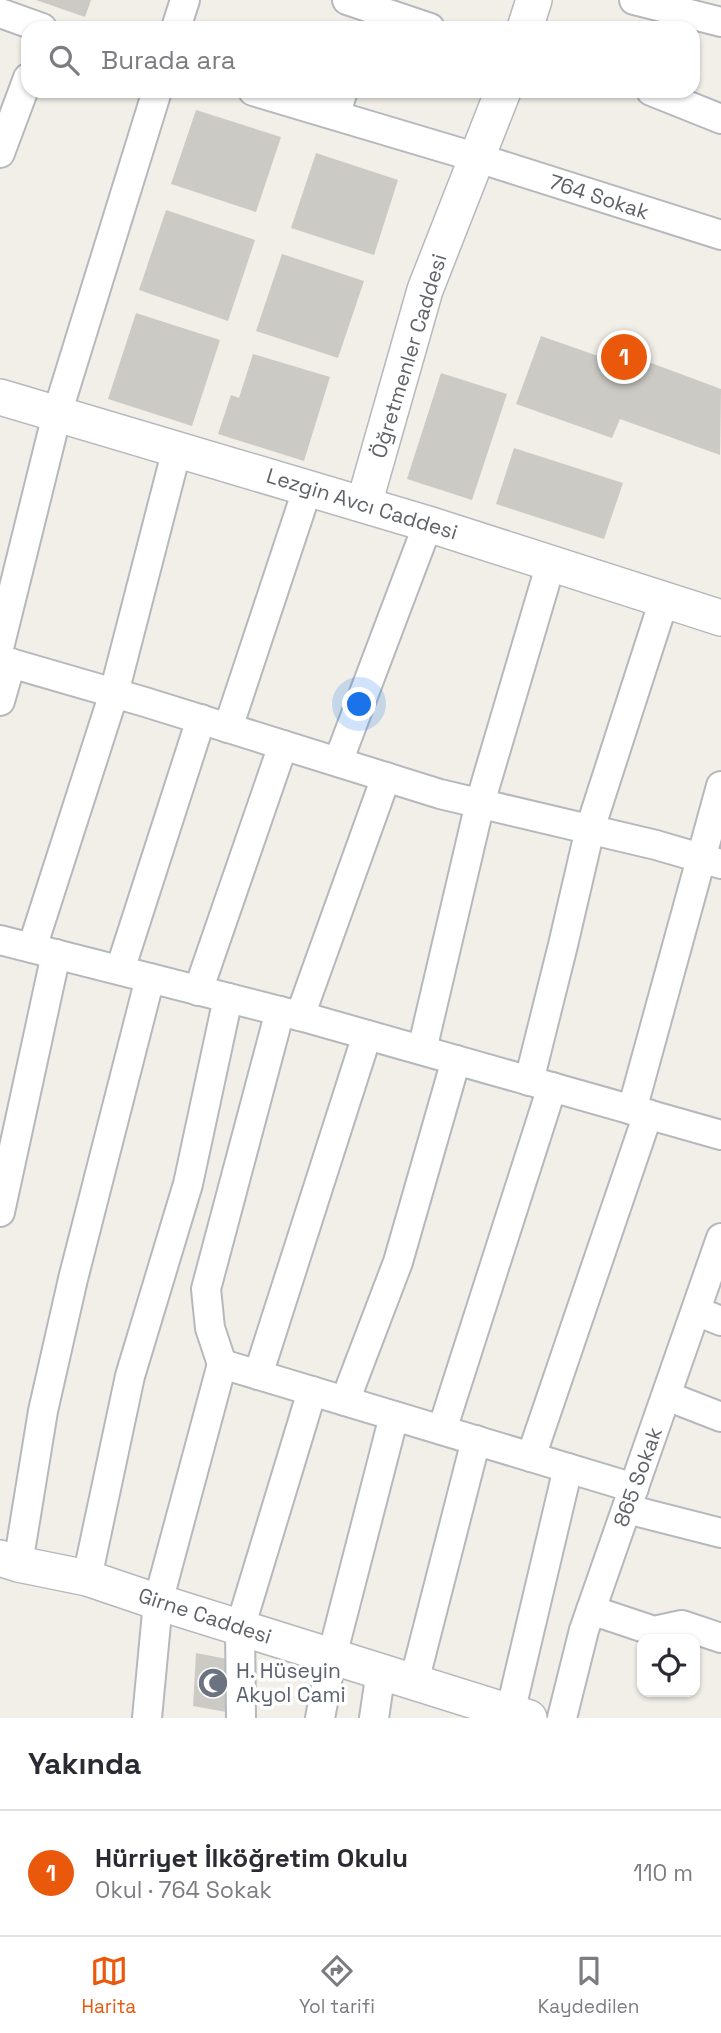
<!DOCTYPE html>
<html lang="tr">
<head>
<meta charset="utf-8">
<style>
	:root { --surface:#fff; --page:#f2f2f3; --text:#2b2b33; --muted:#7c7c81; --line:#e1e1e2; --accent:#ea580c }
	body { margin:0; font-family:"Space Grotesk",sans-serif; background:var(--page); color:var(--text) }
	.controls { position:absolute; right:21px; bottom:21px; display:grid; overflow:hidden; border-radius:14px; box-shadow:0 2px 5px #0004 }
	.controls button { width:63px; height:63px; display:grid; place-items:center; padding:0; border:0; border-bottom:2px solid var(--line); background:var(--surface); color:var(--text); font:35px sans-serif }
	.you { position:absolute; left:360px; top:705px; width:24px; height:24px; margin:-18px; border:5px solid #fff; border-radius:50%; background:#1a73e8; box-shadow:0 0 0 10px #1a73e833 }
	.badge { display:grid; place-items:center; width:46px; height:46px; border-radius:50%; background:var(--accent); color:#fff; font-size:23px; font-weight:700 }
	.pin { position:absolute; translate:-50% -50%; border:4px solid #fff; box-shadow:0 2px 7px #0006 }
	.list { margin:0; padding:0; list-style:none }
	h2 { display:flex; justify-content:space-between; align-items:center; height:91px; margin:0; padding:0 28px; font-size:30px }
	h2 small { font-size:23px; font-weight:400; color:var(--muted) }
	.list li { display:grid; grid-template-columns:46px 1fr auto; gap:21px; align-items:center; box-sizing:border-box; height:126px; padding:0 28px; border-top:2px solid var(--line) }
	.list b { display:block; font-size:26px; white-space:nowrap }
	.list p { margin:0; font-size:23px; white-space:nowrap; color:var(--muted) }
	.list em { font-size:23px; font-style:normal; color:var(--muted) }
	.icon { flex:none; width:38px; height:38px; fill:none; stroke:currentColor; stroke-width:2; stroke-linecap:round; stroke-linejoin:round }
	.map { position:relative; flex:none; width:721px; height:1718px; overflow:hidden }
	.search { position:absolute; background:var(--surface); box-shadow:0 2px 5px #0004; left:21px; right:21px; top:21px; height:77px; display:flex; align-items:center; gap:18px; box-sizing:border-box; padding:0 24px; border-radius:21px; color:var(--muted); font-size:26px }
	.sheet { height:217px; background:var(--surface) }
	nav { display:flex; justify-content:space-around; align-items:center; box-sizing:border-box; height:98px; border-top:2px solid var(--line); background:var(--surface); font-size:19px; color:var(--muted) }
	nav a { display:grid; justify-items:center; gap:4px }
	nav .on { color:var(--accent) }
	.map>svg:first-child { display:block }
	.building { fill:#cccac5 }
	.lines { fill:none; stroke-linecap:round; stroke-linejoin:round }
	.minor-casing { stroke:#b5b8bc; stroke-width:32 }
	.tertiary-casing { stroke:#b5b8bc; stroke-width:38 }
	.minor { stroke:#fff; stroke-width:28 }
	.tertiary { stroke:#fff; stroke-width:35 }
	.labels { text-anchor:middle; stroke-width:7; stroke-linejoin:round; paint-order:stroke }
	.street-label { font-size:21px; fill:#5f6368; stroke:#fff }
	.worship-label { font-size:21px; fill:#5b616d; stroke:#fff; text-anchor:start }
</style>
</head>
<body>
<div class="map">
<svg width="721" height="1718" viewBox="0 0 721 1718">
	<rect width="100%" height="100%" fill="#f1efe8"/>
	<g class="building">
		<path d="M36,0H91L85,17Z"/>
		<path d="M196,110L281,137L256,212L171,184Z"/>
		<path d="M316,153L398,180L374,255L291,228Z"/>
		<path d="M166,210L255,240L228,321L139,290Z"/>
		<path d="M282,254L364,281L338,358L256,331Z"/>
		<path d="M136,313L220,340L192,426L108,399Z"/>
		<path d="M541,336L615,362L619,351L721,389L720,455L620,419L612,438L516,404Z"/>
		<path d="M253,354L330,377L304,461L218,434L231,395L239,398Z"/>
		<path d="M441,373L507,394L472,500L407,479Z"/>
		<path d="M514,448L623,483L604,539L496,504Z"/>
		<path d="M196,1653L232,1660V1713L193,1706Z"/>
	</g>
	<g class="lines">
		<g class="minor-casing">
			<g id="minor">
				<path d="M347,0L430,28"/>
				<path d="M634,0L721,22"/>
				<path d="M0,13L42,28"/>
				<path d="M176,28L185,0"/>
				<path d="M253,91L478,158L721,235"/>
				<path d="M651,91L721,119"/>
				<path d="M335,115L343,91"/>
				<path d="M0,153L28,78"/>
				<path d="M0,644L57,414L157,91"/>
				<path d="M0,660L145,702L440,794L656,845L721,864"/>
				<path d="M0,701L11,663"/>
				<path d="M228,728L308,487"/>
				<path d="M338,762L428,524"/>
				<path d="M0,940L311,1019L721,1135"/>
				<path d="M32,948L114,693L177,449"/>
				<path d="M120,970L201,719"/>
				<path d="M198,991L283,745"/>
				<path d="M300,1016L386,777"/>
				<path d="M422,1050L480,803L551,563"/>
				<path d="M529,1081L563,945L590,829L664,600"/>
				<path d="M632,1110L721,786"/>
				<path d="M0,1212L56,954"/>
				<path d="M696,1311L721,1321"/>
				<path d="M222,1364L210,1328L206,1289L280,1011"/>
				<path d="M258,1375L367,1035"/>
				<path d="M667,1396L721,1417"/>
				<path d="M345,1401L398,1262L456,1060"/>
				<path d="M442,1430L552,1087"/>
				<path d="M531,1457L648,1114"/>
				<path d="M627,1509L721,1533"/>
				<path d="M18,1564L43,1411L73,1279L150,978"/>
				<path d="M87,1578L130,1376L188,1184L228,998"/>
				<path d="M591,1610L654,1631L682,1625L721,1638"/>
				<path d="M414,1682L476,1440"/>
				<path d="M510,1713L568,1468"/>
				<path d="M147,1718L158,1602L222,1364L634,1488"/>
				<path d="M241,1718L240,1628L312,1391"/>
				<path d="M320,1718L332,1656L394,1416"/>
				<path d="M374,1718L381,1671"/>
				<path d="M562,1718L584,1630L721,1238"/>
			</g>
		</g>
		<g class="tertiary-casing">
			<g id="tertiary">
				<path d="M525,28L534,0"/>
				<path d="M0,397L428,524L721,618"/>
				<path d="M364,504L425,290L503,91"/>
				<path d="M0,1558L18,1564L87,1578L158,1602L529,1718"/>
			</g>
		</g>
		<use href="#minor" class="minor"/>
		<use href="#tertiary" class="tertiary"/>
	</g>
	<defs>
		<g id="mosque-disc" transform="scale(1.575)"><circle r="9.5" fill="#6b7280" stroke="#fff"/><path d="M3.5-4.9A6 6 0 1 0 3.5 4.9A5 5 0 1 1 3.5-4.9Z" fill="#fff"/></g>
	</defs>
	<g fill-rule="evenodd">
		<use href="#mosque-disc" x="213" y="1683"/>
	</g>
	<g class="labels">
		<g class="street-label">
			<text transform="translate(599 197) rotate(18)" y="7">764 Sokak</text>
			<text transform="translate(409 356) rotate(-73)" y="7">Öğretmenler Caddesi</text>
			<text transform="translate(362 504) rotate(17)" y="7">Lezgin Avcı Caddesi</text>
			<text transform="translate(638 1477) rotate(-70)" y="7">865 Sokak</text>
			<text transform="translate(205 1616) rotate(18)" y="7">Girne Caddesi</text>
		</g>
		<g class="worship-label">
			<text x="236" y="1678">H. Hüseyin<tspan x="236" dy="24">Akyol Cami</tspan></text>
		</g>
	</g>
</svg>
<div class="controls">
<button><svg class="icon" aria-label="locate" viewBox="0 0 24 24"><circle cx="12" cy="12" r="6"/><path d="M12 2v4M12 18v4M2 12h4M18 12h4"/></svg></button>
</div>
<div class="you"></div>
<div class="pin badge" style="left:624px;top:357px">1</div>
<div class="search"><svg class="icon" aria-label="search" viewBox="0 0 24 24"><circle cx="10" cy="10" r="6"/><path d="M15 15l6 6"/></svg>Burada ara</div>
</div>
<section class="sheet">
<h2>Yakında<small></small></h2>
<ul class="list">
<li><span class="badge">1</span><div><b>Hürriyet İlköğretim Okulu</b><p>Okul · 764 Sokak</p></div><em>110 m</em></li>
</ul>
</section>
<nav>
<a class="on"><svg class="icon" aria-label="map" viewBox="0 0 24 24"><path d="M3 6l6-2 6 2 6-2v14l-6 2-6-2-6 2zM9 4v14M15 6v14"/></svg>Harita</a>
<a><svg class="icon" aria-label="directions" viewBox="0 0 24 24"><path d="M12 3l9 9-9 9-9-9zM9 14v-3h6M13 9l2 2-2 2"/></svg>Yol tarifi</a>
<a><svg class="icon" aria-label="saved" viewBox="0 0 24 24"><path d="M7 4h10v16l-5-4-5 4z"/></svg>Kaydedilen</a>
</nav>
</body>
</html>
